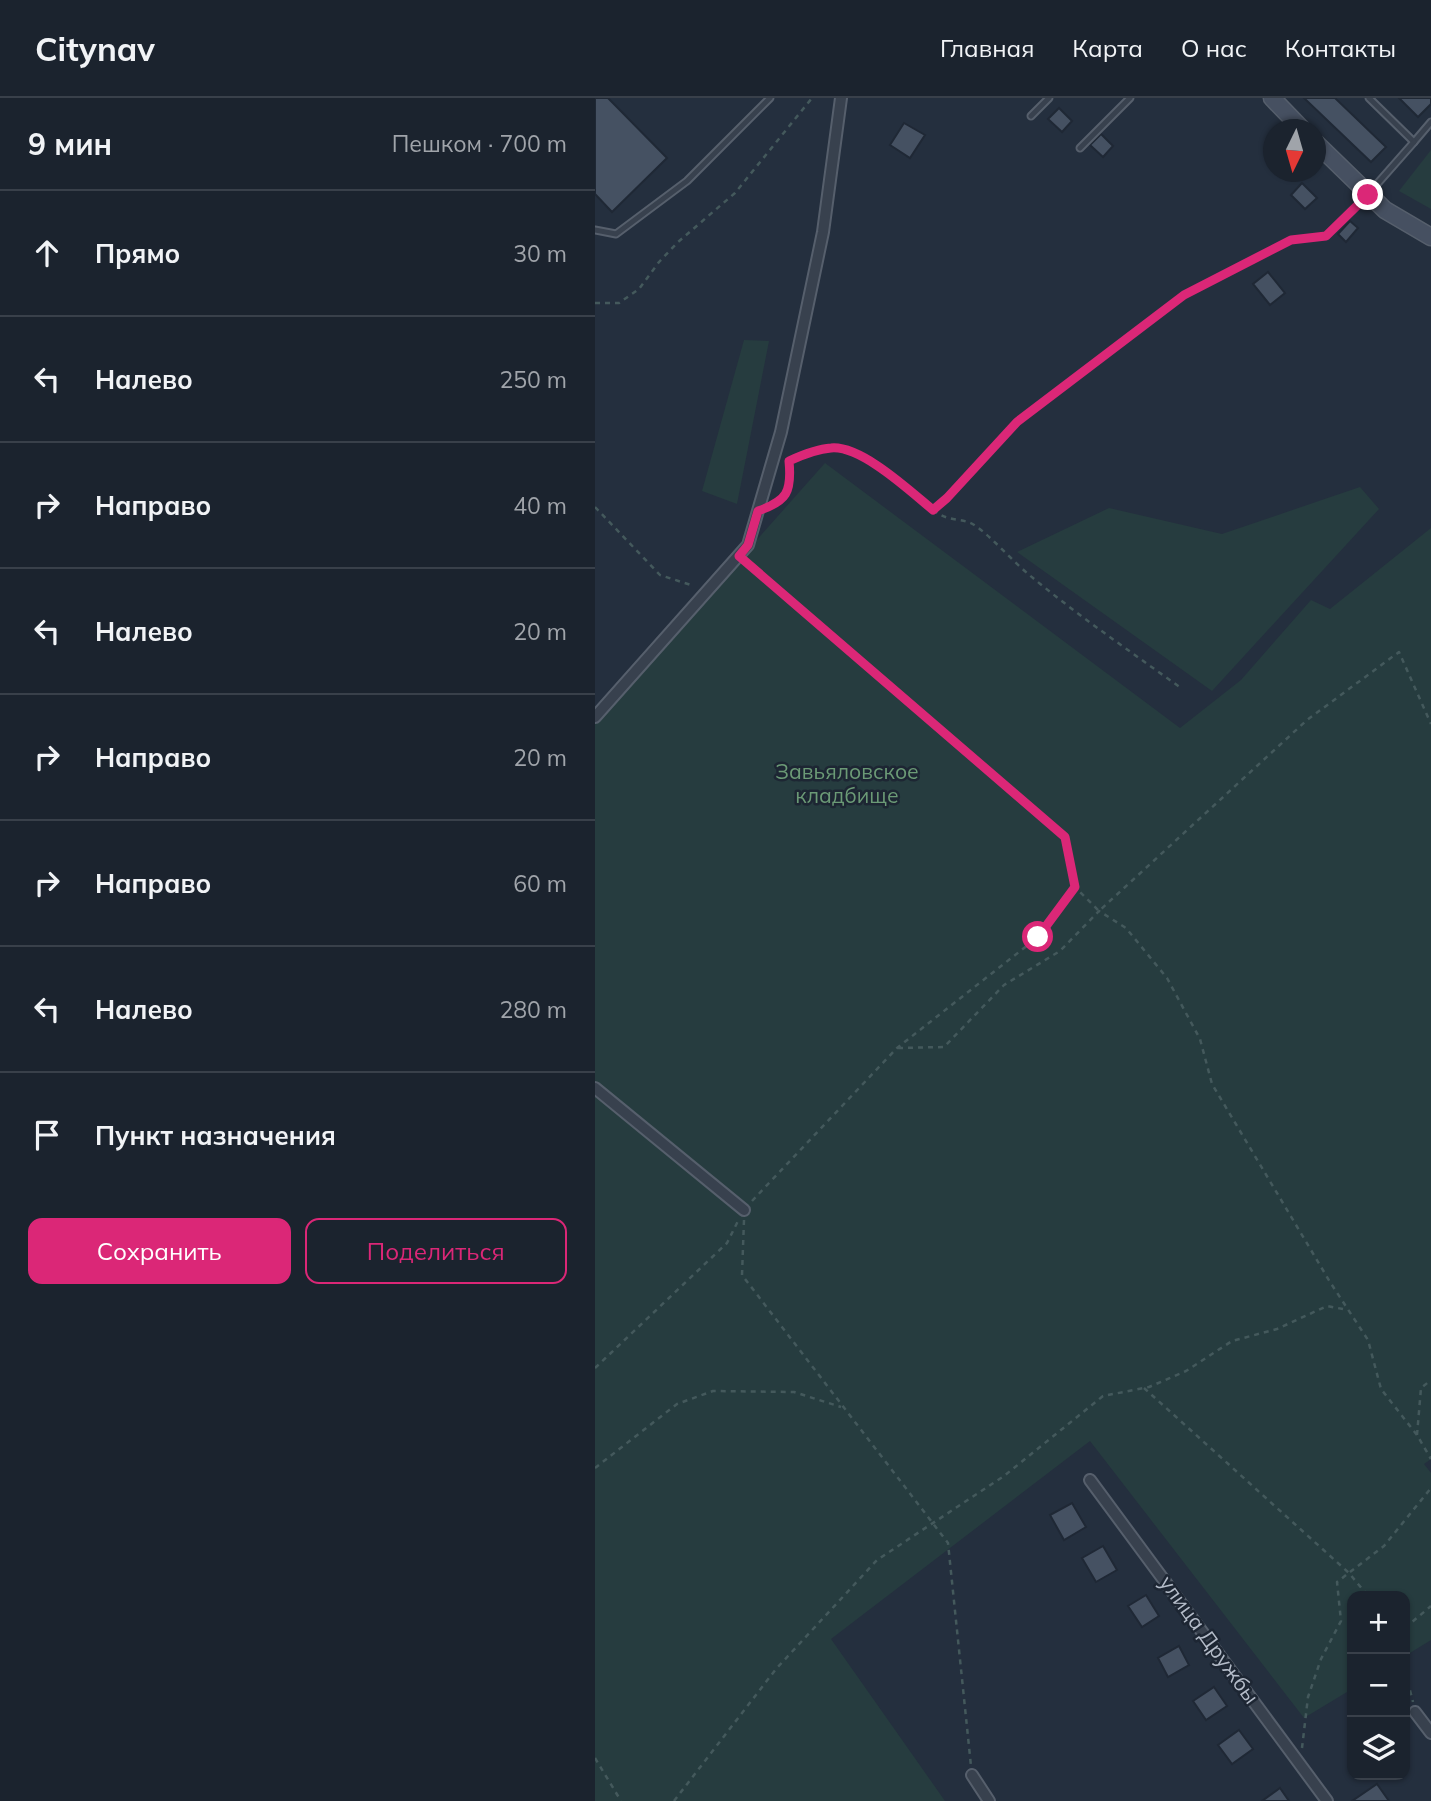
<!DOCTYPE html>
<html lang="ru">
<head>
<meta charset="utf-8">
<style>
	:root { --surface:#1b232e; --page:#282f3a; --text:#f1f3f6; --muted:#a0a4aa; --line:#39404a; --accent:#db2777 }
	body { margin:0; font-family:Mulish,sans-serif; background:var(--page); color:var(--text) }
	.controls { position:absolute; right:21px; bottom:21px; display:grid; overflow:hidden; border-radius:14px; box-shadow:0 2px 5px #0004 }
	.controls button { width:63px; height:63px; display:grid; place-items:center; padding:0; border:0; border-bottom:2px solid var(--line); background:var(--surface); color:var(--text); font:35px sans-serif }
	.compass { position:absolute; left:668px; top:21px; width:63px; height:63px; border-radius:50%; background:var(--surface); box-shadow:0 2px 5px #0004; rotate:185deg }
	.stop { position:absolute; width:21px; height:21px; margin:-16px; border:5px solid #db2777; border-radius:50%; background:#fff }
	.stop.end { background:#db2777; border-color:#fff; box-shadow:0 2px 7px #0008 }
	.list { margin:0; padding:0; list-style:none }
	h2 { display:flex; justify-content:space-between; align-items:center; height:91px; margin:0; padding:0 28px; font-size:30px }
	h2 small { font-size:23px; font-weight:400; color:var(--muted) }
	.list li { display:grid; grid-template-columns:46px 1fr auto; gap:21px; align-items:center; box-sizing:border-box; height:126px; padding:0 28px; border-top:2px solid var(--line) }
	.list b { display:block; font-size:26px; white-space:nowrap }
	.list em { font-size:23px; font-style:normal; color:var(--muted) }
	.actions { display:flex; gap:14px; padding:21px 28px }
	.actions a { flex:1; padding:16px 0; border:2px solid var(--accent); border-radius:14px; text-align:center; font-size:24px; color:var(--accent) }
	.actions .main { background:var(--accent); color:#fff }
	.icon { flex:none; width:38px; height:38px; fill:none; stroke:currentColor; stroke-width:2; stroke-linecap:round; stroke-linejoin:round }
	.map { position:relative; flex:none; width:836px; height:1703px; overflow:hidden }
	header { display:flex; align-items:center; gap:42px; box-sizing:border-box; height:98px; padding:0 35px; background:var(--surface); border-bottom:2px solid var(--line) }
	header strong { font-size:33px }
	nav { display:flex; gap:38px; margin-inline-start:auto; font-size:24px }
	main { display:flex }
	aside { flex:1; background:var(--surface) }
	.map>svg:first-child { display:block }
	.green { fill:#263c3f }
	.building { fill:#455162; stroke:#1f2835; stroke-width:2 }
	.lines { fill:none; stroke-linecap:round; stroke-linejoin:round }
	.service-casing { stroke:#565f6c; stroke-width:9 }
	.minor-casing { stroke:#565f6c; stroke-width:14 }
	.secondary-casing { stroke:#565f6c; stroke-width:19 }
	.path { stroke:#44595c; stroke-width:2.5; stroke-dasharray:5 5; stroke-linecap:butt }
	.service { stroke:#38414e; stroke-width:5 }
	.minor { stroke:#38414e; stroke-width:10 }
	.secondary { stroke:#465061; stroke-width:16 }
	.route { stroke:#db2777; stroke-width:9 }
	.labels { text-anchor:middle; stroke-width:5; stroke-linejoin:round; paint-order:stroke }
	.park-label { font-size:21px; fill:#6b9a76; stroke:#1d2633 }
	.street-label { font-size:21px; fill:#b4bcc9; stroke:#1d2633 }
</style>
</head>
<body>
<header>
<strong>Citynav</strong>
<nav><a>Главная</a><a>Карта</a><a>О нас</a><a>Контакты</a></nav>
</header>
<main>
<aside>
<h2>9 мин<small>Пешком · 700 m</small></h2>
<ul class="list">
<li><svg class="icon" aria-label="ahead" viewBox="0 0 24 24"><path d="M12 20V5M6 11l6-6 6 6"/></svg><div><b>Прямо</b></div><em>30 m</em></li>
<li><svg class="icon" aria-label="left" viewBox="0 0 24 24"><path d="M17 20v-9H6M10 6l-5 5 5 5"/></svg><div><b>Налево</b></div><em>250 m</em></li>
<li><svg class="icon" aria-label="right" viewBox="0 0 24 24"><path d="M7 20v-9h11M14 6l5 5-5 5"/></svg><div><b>Направо</b></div><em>40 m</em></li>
<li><svg class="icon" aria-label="left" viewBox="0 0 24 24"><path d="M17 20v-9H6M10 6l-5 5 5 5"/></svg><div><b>Налево</b></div><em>20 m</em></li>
<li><svg class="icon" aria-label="right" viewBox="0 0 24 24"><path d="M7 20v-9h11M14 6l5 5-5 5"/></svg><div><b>Направо</b></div><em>20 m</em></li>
<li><svg class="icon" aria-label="right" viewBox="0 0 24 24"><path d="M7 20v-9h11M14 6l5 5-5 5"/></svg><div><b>Направо</b></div><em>60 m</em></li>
<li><svg class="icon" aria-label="left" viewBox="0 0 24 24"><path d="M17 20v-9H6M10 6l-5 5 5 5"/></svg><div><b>Налево</b></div><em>280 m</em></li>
<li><svg class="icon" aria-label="arrive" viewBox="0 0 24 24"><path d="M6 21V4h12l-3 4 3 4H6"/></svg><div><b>Пункт назначения</b></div></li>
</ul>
<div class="actions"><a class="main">Сохранить</a><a>Поделиться</a></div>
</aside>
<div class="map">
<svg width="836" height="1703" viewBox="0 0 836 1703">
	<rect width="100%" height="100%" fill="#242f3e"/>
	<g class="green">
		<path d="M836,52V111L804,93Z"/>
		<path d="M149,242L174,243L142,406L107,393Z"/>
		<path d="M230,365L585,630L646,582L716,502L735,511L836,430V1361L829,1366L836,1375V1542L810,1558V1498H757V1591L709,1620L495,1343L236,1541L350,1703H0V624Z"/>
		<path d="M765,389L784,411L617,593L422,454L514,410L627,436Z"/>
	</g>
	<g class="building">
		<path d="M0,0H13L72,60L17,114L0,96Z"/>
		<path d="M709,0H740L791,49L776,64Z"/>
		<path d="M804,0H836V6L823,19Z"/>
		<path d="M464,10L477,23L467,34L453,21Z"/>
		<path d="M309,25L330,37L315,60L295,47Z"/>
		<path d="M506,36L518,48L508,59L495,47Z"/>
		<path d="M707,85L722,100L710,111L696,97Z"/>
		<path d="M755,123L763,130L751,144L743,136Z"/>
		<path d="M673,174L690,195L675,207L658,186Z"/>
		<path d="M477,1405L491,1429L469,1442L455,1417Z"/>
		<path d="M508,1448L522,1472L501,1484L487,1460Z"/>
		<path d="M551,1497L564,1518L547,1529L533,1508Z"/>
		<path d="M584,1548L594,1567L573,1579L563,1560Z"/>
		<path d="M619,1589L632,1608L611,1622L598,1603Z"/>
		<path d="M644,1632L658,1651L637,1666L623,1647Z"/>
		<path d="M782,1686L794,1703H757Z"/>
		<path d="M685,1690L694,1703H667Z"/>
	</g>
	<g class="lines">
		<g class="service-casing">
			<g id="service">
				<path d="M774,0L819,44L836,24"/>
				<path d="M436,18L454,0"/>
				<path d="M485,50L535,0"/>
				<path d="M775,94L819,44"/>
				<path d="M0,132L21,136L92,83L175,0"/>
			</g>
		</g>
		<g class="minor-casing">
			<g id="minor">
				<path d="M0,619L153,447L186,334L228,134L246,0"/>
				<path d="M0,990L149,1112"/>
				<path d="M495,1382L732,1703"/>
				<path d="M820,1614L836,1635"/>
				<path d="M377,1677L394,1703"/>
			</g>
		</g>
		<g class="secondary-casing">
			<g id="secondary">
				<path d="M677,0L708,32"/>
				<path d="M720,44L790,112L836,139"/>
			</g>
		</g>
		<g class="path">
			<path d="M0,205H24L44,191L64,164L83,144L140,95L217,0"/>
			<path d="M194,363C207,357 221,351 236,349C266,347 315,393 338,412L352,400L422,324L589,197L696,142L731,138L763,106"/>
			<path d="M0,409L65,477L99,488"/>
			<path d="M177,409L190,400L195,371L193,357"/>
			<path d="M338,412C356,426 368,418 382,429C400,442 419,465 438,480C485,519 536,554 586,590"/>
			<path d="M152,465L470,739L480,788"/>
			<path d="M303,950L349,949L409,887L465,853L504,813L531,830L572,880L605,941L617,986L735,1184L773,1242L786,1291L822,1337L836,1361"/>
			<path d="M157,1103L302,950L443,839L480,789L504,813L712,622L804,554L836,626"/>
			<path d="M149,1122L147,1177L353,1445L376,1668"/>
			<path d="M0,1270L132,1145L143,1123"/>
			<path d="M549,1290L754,1475L773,1498"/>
			<path d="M822,1337L826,1290L836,1282"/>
			<path d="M0,1370L82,1306L118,1293L199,1294L246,1309"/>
			<path d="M810,1530L836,1508"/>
			<path d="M810,1573L818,1604"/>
			<path d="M707,1650L713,1599L726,1561L746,1523L742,1484L789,1448L836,1390"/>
			<path d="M0,1660L26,1703"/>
			<path d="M79,1703L181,1571L282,1462L409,1378L508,1298L554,1289L591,1273L637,1243L682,1231L732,1208L753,1212"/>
		</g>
		<use href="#service" class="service"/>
		<use href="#minor" class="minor"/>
		<use href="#secondary" class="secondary"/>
	</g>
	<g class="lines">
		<path class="route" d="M443,839L480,789L470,739L144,458L153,447L163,413C192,403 197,394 194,363C207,357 221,351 236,350C266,347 315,393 338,412L352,400L422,324L589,197L696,142L731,138L773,97"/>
	</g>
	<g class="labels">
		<g class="park-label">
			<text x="252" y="681">Завьяловское<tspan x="252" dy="24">кладбище</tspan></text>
		</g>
		<g class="street-label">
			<text transform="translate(614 1542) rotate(54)" y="7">улица Дружбы</text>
		</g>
	</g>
</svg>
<div class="controls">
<button>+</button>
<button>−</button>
<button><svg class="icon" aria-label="layers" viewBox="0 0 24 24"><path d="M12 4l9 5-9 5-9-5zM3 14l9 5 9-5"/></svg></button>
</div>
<svg class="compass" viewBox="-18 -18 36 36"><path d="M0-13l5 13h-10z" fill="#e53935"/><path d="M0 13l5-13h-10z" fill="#a0a4aa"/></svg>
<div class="stop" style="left:443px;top:839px"></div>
<div class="stop end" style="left:773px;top:97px"></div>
</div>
</main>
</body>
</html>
